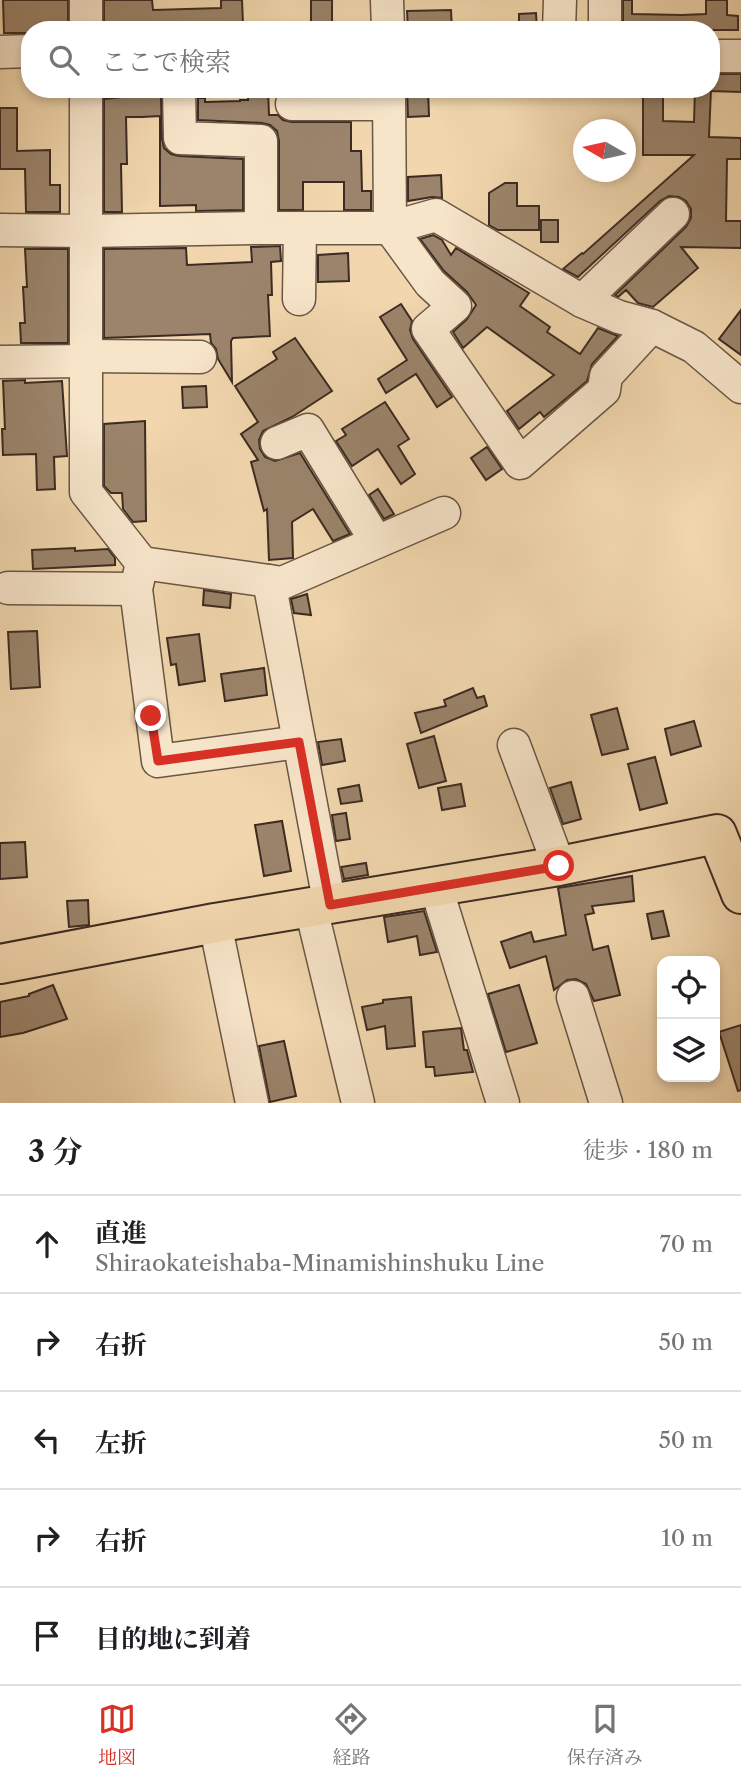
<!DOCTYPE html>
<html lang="ja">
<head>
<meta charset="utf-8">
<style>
	:root { --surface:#fff; --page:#f2f2f2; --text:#202124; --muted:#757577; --line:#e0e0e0; --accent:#d93025 }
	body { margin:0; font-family:"Libre Caslon Text","Noto Serif JP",serif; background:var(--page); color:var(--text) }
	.controls { position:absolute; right:21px; bottom:21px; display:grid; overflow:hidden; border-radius:14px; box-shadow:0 4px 10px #0003 }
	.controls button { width:63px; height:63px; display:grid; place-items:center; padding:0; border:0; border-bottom:2px solid var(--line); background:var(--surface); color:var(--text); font:35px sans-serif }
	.compass { position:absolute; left:573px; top:119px; width:63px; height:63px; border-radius:50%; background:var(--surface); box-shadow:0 4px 10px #0003; rotate:279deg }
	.stop { position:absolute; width:21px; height:21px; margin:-16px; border:5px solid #d93025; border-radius:50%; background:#fff }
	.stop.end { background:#d93025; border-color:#fff; box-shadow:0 2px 7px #0008 }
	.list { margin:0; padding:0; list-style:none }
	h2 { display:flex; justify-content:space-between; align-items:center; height:91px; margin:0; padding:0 28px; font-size:30px }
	h2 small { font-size:23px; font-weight:400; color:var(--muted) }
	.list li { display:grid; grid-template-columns:46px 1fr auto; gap:21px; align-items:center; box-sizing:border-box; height:98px; padding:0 28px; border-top:2px solid var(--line) }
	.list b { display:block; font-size:26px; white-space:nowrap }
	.list p { margin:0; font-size:23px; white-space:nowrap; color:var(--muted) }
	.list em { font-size:23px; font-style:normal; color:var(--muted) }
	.icon { flex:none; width:38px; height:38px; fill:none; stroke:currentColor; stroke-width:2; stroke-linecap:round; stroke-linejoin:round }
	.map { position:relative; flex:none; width:741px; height:1103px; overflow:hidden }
	.search { position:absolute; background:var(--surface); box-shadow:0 4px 10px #0003; left:21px; right:21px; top:21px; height:77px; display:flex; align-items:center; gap:18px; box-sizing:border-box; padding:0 24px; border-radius:28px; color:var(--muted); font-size:26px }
	.sheet { height:581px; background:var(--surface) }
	nav { display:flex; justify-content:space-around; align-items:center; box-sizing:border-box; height:98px; border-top:2px solid var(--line); background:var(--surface); font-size:19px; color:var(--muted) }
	nav a { display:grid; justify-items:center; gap:4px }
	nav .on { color:var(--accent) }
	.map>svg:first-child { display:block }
	.building { fill:#9b846b; stroke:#3c2b22; stroke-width:2 }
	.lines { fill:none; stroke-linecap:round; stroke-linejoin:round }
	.minor-casing { stroke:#6a5645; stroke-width:35 }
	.major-casing { stroke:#3c2b22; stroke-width:42 }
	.minor { stroke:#f7e5ca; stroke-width:32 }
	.major { stroke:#f2d7ae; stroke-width:38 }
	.route { stroke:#d93025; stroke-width:9 }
</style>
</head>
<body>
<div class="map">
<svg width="741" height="1103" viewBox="0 0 741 1103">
	<rect width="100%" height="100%" fill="#f2d7ae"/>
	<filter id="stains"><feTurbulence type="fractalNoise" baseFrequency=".00286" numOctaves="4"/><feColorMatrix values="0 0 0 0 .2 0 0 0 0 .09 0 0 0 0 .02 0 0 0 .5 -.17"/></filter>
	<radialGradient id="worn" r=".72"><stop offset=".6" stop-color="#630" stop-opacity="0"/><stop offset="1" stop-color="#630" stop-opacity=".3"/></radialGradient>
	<g class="building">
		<path d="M3,0H68V30H29V33H4Z"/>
		<path d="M104,0H152L153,10L221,8V0H242L243,24L104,28Z"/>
		<path d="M311,0H332V27L311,28Z"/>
		<path d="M623,0H632V14L682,15L706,14V0H727V15L738,16V30H623Z"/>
		<path d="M451,10L452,30H408L407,11Z"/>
		<path d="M536,13L537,30H519V14Z"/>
		<path d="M711,74H741V92L711,91Z"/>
		<path d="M248,89H268L269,115H278L283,120L292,122H351V151H361L362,191H371V210H344V182H303V210H279V141L277,131L270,125L262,123L198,120V98H205V102L240,101V100H248Z"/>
		<path d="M407,89H428L429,116L408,117Z"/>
		<path d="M643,89H663V121L694,122L695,89H711L709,137L741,138V159H727L726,221H741V248L681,247L698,268L653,307L638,303L626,290L618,297L615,295L686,227L691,218V209L686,201L679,197L669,196L660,201L578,277L563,269L582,253L583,254L694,155H643Z"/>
		<path d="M122,97H161L162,139L164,148L171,154L179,156L243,159V210L196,211V205L160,206V116L142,117H126L127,164H121L122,212H104V99Z"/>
		<path d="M0,108H17V151L50,150V185H60V212H26L25,169H0Z"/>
		<path d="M441,175L442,198L432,197L408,201V177Z"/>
		<path d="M505,183H517V206H539V230H498L489,225V193Z"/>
		<rect x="541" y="220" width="17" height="22"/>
		<path d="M433,235L442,240L451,255L456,248L529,293L520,306L550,327L547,332L580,354L598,328L618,336L592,364L587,381L544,417L540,412L519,429L507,411L554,375L487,327L463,348L453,332L467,319L476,305L467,292L444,271L420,239Z"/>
		<path d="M280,246L281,261L271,262L272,295H268L270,336L233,338L231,341L232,382L218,359L216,349L211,343L210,334L104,338V249L186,248L187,265L252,262L251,247Z"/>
		<path d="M25,249H68V343H21L20,323H25L23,287H27Z"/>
		<path d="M348,253L349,281L318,282V255Z"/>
		<path d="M401,304L412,321L410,330L413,339L452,397L437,407L416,374L386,393L378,379L407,360L380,317Z"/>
		<path d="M741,310V355L719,339Z"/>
		<path d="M295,338L332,391L292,417L263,431L259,440L260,449L265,457L275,461L300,453L350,534L333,541L313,509L292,522L293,558L269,560L267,509L264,511L251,462L258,460L241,434L258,422L235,386L277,359L273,352Z"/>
		<path d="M25,380V383L62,381L67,456L54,457L55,489L37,490L36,454L3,455L2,429H5L3,381Z"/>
		<path d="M206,386L207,407L183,408L182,387Z"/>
		<path d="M385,402L409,439L398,446L415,474L401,484L378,449L352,466L336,441L346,435L342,429Z"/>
		<path d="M145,421L146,521L133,522L123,509L122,493H111L104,486V424Z"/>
		<path d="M487,447L502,469L486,480L471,458Z"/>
		<path d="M378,489L394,514L384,519L369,495Z"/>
		<path d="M75,548V551L108,549L115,558V565L33,569L32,550Z"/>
		<path d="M204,590L231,594L230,608L203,605Z"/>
		<path d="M307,594L311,615L294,613L291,599Z"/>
		<path d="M37,631L40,687L11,689L8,632Z"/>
		<path d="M199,634L205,681L179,685L176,664L171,665L167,638Z"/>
		<path d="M264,668L267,695L225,701L221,674Z"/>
		<path d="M473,688L477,698L484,696L487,706L421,733L415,713L446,706L444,700Z"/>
		<path d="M617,708L628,749L602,755L591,715Z"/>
		<path d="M694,721L701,746L671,755L665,729Z"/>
		<path d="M434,736L446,781L419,788L407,744Z"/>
		<path d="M341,739L345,761L322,765L318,742Z"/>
		<path d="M655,757L667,803L640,810L628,764Z"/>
		<path d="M571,782L581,819L563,824L550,788Z"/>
		<path d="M461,784L465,806L442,810L438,788Z"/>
		<path d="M359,785L362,801L341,804L338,789Z"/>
		<path d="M346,813L350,839L336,841L332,815Z"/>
		<path d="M282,821L291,871L264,876L255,825Z"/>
		<path d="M25,842L27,877L0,879V843Z"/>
		<path d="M366,863L368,875L344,879L341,867Z"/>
		<path d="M632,876L634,901L592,906L594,913L585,915L593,950L608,946L620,995L594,1001L586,984L576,979L567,980L554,990L546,956L510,968L501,942L531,932L534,942L566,935L558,888Z"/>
		<path d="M88,900L89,925L69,927L67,901Z"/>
		<path d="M424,911L437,952L420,955L417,936L388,942L384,917Z"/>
		<path d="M663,911L669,936L652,939L647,914Z"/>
		<path d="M53,985L67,1019L23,1033L0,1037V1002L29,996V994Z"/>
		<path d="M519,985L537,1043L506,1052L488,994Z"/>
		<path d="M411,997L415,1046L387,1049L385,1026L367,1030L362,1007L383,1003V1000Z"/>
		<path d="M741,1025V1090L738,1091L719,1032Z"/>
		<path d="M461,1028L464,1050H467L473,1072L435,1076L434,1067H426L423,1032Z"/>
		<path d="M284,1041L296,1096L270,1102L259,1046Z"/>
	</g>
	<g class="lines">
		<g class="minor-casing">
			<g id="minor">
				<path d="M86,0V30"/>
				<path d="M387,0L388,30"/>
				<path d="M559,30L560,0"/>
				<path d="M605,30V0"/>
				<path d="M0,52L30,51"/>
				<path d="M711,56H741"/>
				<path d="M86,89V492L142,563L269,581L330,906"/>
				<path d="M179,89L180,138L261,141V228"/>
				<path d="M389,89L390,228L430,283L455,306L428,329L520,463L604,390L606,376L652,326"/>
				<path d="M292,104H389"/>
				<path d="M0,230L86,231L261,228H390L436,215L582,301L619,317L652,326L694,347L741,387"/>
				<path d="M299,299L300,228"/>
				<path d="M582,301L673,214"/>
				<path d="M86,356L200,357"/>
				<path d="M0,362L85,361"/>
				<path d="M277,443L308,430L376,541"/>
				<path d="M142,563L136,589L158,761L299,742"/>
				<path d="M269,581L282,583L444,513"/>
				<path d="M8,588L136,589"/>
				<path d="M514,745L559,866"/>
				<path d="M436,887L503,1103"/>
				<path d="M311,908L358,1103"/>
				<path d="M215,923L252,1103"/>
				<path d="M573,997L606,1103"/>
			</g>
		</g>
		<g class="major-casing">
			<path id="major" d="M0,964L215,923L559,866L717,834L741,894"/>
		</g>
		<use href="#minor" class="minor"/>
		<use href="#major" class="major"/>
	</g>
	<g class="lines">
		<path class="route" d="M151,716L158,761L299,742L330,905L559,866"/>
	</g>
	<rect width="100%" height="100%" filter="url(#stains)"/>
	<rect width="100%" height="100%" fill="url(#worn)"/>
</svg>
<div class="controls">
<button><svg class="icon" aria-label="locate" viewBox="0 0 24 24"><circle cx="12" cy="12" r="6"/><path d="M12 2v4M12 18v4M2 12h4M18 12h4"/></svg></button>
<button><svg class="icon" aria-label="layers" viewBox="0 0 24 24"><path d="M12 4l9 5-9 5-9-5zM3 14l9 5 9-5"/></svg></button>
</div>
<svg class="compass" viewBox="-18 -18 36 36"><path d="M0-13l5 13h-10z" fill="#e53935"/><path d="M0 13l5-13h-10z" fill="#757577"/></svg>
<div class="stop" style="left:559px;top:866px"></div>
<div class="stop end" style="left:151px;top:716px"></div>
<div class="search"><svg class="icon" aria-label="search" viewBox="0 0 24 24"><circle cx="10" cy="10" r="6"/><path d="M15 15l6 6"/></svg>ここで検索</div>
</div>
<section class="sheet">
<h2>3 分<small>徒歩 · 180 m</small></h2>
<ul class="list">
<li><svg class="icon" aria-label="ahead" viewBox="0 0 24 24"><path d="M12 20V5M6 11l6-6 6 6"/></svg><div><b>直進</b><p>Shiraokateishaba-Minamishinshuku Line</p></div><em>70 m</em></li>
<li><svg class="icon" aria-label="right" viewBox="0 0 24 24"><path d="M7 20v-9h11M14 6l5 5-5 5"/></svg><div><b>右折</b></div><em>50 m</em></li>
<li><svg class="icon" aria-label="left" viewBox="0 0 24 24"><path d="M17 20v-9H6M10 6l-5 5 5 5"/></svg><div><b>左折</b></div><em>50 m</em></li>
<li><svg class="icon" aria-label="right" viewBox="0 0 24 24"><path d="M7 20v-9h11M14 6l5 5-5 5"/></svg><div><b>右折</b></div><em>10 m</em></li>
<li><svg class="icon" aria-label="arrive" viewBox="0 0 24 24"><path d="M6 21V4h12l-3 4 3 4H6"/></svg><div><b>目的地に到着</b></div></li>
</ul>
</section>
<nav>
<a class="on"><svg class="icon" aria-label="map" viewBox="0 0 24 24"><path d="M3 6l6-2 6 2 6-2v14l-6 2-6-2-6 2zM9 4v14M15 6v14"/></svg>地図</a>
<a><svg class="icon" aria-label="directions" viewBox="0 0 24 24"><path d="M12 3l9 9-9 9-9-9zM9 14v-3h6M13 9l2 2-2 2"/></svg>経路</a>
<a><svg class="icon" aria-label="saved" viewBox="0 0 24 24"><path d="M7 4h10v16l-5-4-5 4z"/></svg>保存済み</a>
</nav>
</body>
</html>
